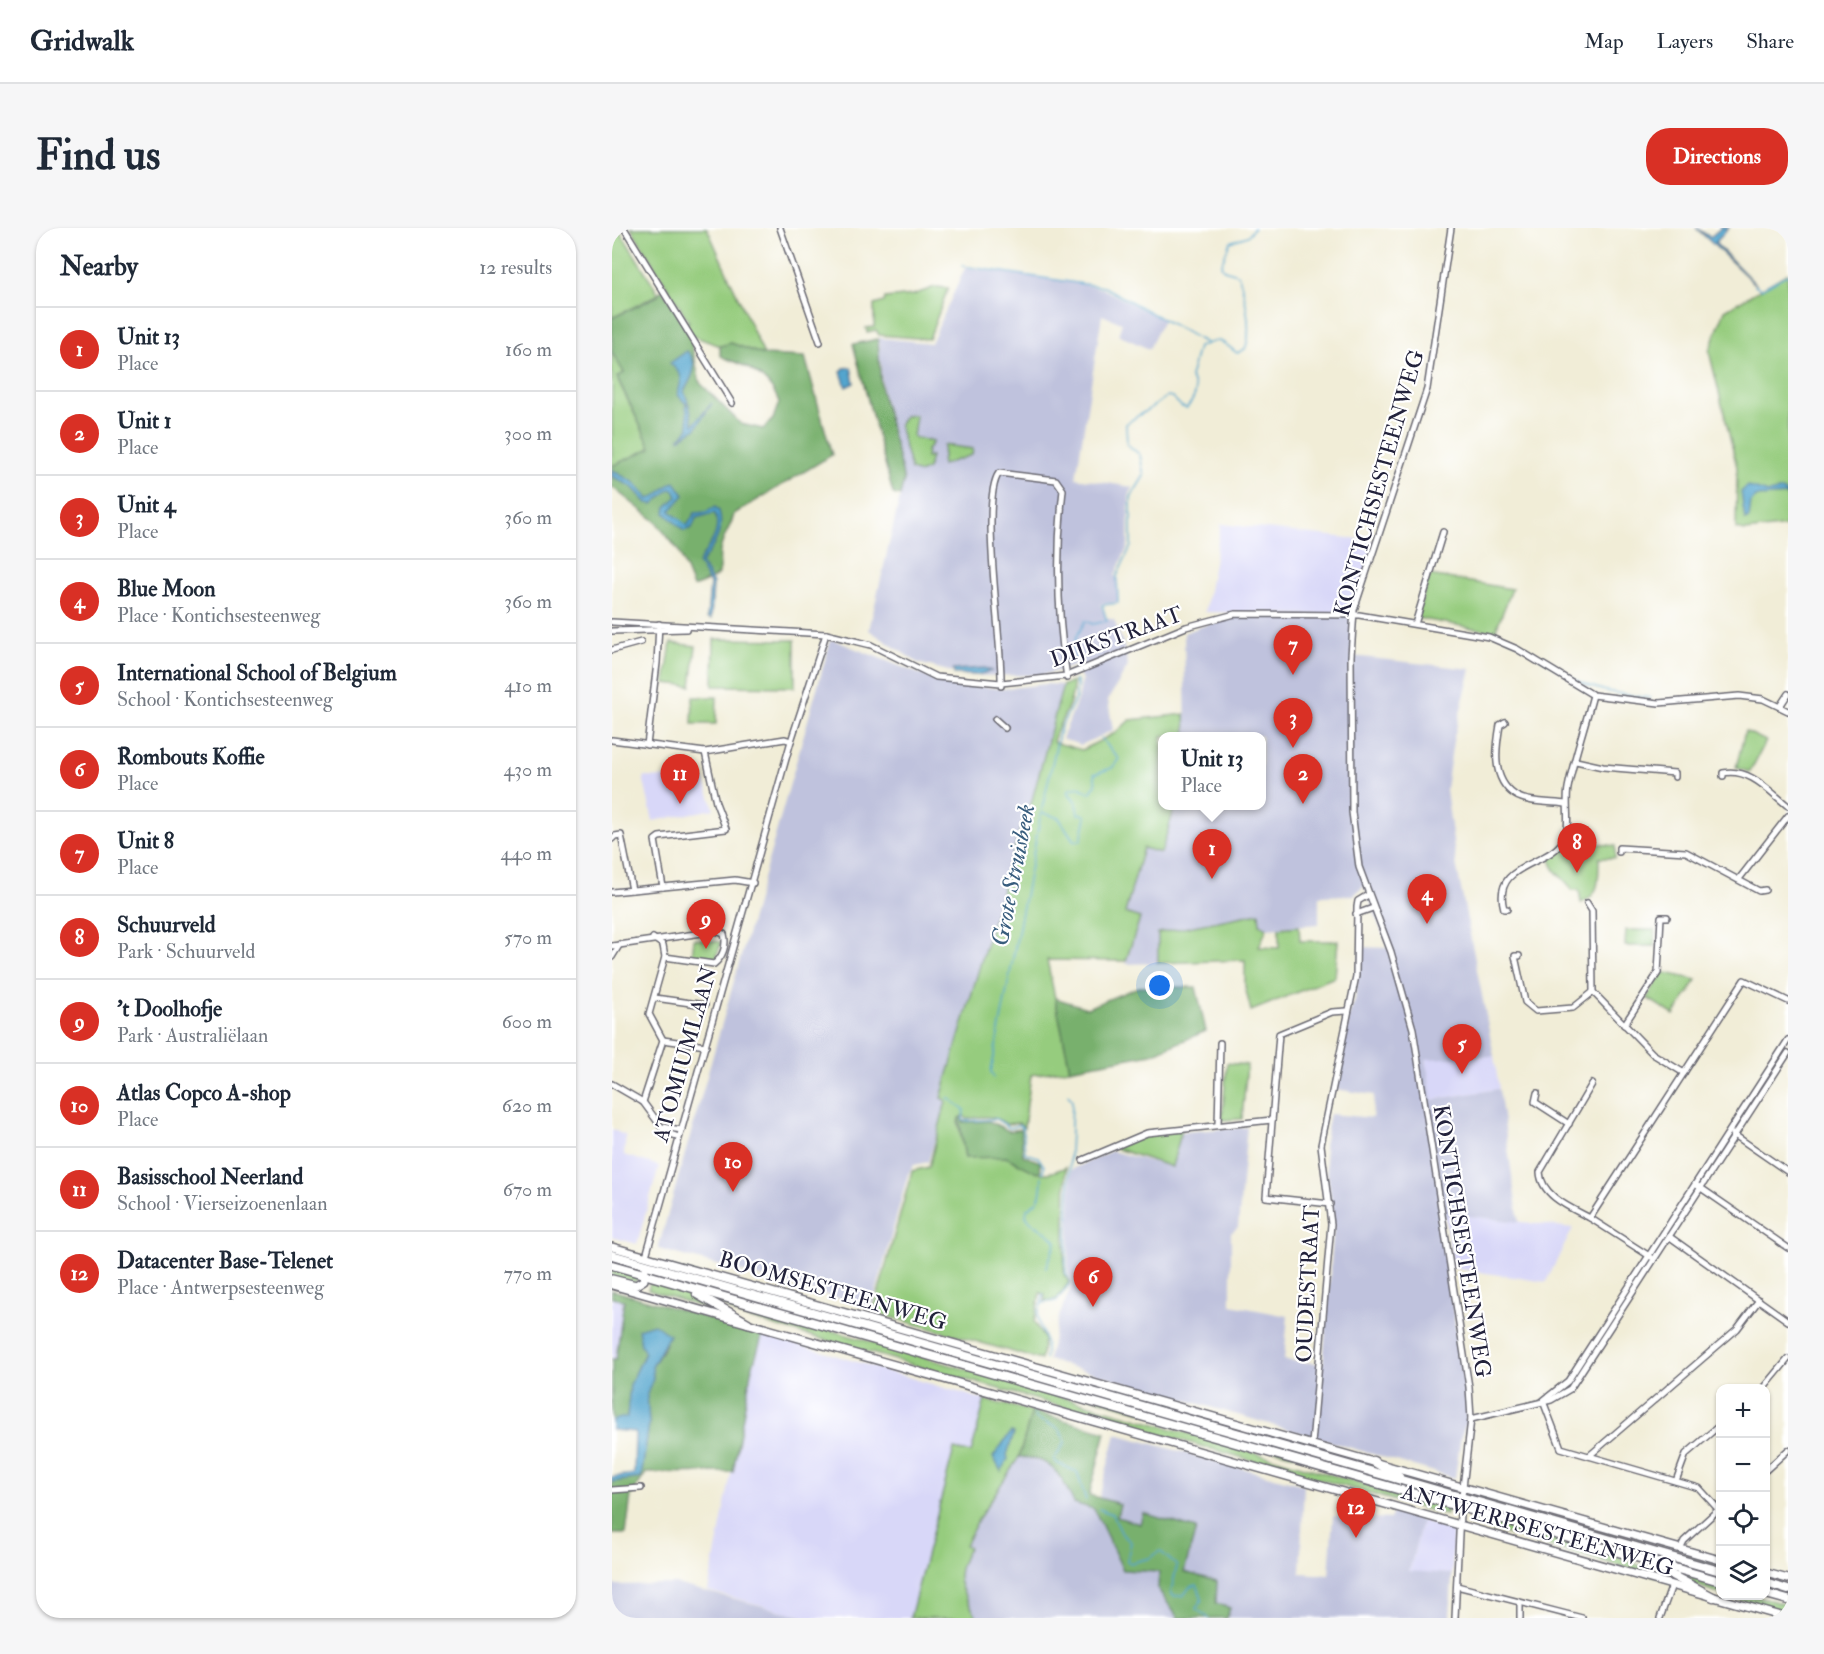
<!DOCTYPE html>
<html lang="en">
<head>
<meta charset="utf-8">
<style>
	:root { --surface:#fff; --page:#f6f6f7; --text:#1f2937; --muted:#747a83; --line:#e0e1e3; --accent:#d93025 }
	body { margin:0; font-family:"IM FELL Double Pica",serif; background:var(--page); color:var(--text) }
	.controls { position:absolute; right:18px; bottom:18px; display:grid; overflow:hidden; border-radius:12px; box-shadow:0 2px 4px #0004 }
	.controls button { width:54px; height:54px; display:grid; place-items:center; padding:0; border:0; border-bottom:2px solid var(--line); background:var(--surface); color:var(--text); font:30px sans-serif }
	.you { position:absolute; left:548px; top:758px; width:21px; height:21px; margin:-15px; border:4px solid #fff; border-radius:50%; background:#1a73e8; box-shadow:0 0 0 9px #1a73e833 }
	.badge { display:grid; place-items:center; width:39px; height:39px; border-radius:50%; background:var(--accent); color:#fff; font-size:20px; font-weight:700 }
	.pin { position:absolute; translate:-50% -50px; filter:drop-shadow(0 2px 3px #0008) }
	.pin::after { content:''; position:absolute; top:32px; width:21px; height:18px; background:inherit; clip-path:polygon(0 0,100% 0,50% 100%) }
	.popup { position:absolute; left:546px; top:504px; width:108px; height:78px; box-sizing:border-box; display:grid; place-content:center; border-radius:12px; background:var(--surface); filter:drop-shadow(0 2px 4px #0005); font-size:20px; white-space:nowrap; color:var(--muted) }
	.popup b { font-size:22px; color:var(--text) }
	.popup::after { content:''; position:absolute; left:50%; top:100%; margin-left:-12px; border:12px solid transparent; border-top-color:var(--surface) }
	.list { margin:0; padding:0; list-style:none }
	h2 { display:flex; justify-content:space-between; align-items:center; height:78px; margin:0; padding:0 24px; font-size:26px }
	h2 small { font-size:20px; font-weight:400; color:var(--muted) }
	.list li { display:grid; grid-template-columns:39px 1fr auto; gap:18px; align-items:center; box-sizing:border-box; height:84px; padding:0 24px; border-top:2px solid var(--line) }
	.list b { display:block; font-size:22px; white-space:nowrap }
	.list p { margin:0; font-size:20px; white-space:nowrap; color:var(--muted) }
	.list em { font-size:20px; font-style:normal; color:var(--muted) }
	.icon { flex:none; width:33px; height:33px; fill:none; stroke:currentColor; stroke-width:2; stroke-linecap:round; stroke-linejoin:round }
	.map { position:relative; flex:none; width:1176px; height:1390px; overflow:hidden; border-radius:24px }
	header { display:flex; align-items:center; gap:36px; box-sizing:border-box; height:84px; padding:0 30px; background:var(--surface); border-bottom:2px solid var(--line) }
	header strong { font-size:28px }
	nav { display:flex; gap:33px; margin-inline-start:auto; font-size:21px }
	.intro { display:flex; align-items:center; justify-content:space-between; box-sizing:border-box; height:144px; padding:0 36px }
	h1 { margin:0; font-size:42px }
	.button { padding:15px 27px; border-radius:24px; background:var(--accent); color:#fff; font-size:21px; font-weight:700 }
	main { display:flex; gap:36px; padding:0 36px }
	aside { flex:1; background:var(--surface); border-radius:24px; box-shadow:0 2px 4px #0004 }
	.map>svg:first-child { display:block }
	.built { fill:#d8d7f8 }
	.industrial { fill:#bfc2dd }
	.green { fill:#96cc7e; stroke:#5c775c; stroke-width:1.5 }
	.forest { fill:#78b06d; stroke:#4d6954; stroke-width:1.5 }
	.water { fill:#52a5ce; stroke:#3a6484; stroke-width:1.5 }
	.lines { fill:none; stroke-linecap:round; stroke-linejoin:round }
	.stream { stroke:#52a5ce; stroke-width:1.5 }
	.minor-casing { stroke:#6a6972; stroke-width:8 }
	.major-casing { stroke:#6a6972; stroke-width:10 }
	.highway-casing { stroke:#6a6972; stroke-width:11 }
	.minor { stroke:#fff; stroke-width:5 }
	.major { stroke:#fff; stroke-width:7 }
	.highway { stroke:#fff; stroke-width:8 }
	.labels { text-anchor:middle; stroke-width:4.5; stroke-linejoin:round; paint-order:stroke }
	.street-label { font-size:22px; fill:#22223b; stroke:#fff }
	.water-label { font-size:24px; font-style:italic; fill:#385d7d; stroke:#fff }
</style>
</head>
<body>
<header>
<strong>Gridwalk</strong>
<nav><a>Map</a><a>Layers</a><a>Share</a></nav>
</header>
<div class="intro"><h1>Find us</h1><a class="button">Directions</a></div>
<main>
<aside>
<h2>Nearby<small>12 results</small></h2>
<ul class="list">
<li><span class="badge">1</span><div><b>Unit 13</b><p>Place</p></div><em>160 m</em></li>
<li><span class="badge">2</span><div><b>Unit 1</b><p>Place</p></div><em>300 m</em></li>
<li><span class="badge">3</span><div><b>Unit 4</b><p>Place</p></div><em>360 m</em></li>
<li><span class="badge">4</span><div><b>Blue Moon</b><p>Place · Kontichsesteenweg</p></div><em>360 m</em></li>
<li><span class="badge">5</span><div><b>International School of Belgium</b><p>School · Kontichsesteenweg</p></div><em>410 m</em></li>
<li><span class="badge">6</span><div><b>Rombouts Koffie</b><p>Place</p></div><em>430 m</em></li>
<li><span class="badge">7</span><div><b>Unit 8</b><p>Place</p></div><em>440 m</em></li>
<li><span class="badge">8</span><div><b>Schuurveld</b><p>Park · Schuurveld</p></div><em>570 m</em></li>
<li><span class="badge">9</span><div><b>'t Doolhofje</b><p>Park · Australiëlaan</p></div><em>600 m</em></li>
<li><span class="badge">10</span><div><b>Atlas Copco A-shop</b><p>Place</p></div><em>620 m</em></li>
<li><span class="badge">11</span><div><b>Basisschool Neerland</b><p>School · Vierseizoenenlaan</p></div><em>670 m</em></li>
<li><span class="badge">12</span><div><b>Datacenter Base-Telenet</b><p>Place · Antwerpsesteenweg</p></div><em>770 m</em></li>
</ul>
</aside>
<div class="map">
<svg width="1176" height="1390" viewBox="0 0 1176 1390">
	<rect width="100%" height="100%" fill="#fff"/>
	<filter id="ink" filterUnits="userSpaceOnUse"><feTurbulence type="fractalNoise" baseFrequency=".0167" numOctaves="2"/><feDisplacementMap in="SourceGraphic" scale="12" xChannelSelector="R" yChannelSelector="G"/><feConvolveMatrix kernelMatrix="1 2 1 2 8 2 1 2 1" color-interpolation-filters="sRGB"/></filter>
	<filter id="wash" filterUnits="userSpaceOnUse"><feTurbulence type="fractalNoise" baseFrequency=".008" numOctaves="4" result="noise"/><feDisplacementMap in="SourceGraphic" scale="24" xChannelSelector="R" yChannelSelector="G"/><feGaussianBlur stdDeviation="1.35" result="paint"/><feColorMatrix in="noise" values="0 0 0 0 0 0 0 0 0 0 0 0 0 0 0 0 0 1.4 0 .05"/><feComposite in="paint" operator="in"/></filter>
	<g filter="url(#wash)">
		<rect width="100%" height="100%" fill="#f1edd7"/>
		<g class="built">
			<path d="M609,296L764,313L742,387L593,384Z"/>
			<path d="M31,549L92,551L102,581L41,593Z"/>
			<path d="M882,828L887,861L820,872L814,830Z"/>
			<path d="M0,901L14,908L12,927L47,938L25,1016L0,1009Z"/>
			<path d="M842,986L961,1000L934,1054L841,1040L833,987Z"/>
			<path d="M0,1070L12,1072L4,1131H0Z"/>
			<path d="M151,1106L373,1172L359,1225L342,1221L298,1390H197L96,1363L139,1144Z"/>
			<path d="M810,1292L841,1303L840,1346L797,1344Z"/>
		</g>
		<g class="industrial">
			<path d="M353,40L455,53L491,61L551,92L537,121L506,107L510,95L490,87L464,250L520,259L517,268L516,318L503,347L506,355L505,374L488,376L494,390L502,392L511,415L516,438L496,472L501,502L469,517L450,511L467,467L470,452L463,438L431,447L355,448L306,435L257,402L292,252L270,162L267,110L319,115Z"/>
			<path d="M623,386L742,387L740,428L859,441L841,513L834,561L844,635L882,828L814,831L820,872L887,861L907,994L842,986L827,988L855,1175V1193L849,1208L843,1250L436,1132L446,1091L461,1054L456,1045L459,942L499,923L560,939L570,904L635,899L626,999L619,1005V1077L676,1088L672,1132L711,1136L722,996L712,917L718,886L760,890L762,867L723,861L738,784L743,773L748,719L776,720L752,658L742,667L707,668V696L655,700L648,696L647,685L547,705L546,735L514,736L528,690L513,685L531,619L549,624L563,578H650V508H574L572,405Z"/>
			<path d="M219,411L328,454L391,461L434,456L451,457L416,587L409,598L330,869L335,873L316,934L302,937L296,946L260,1079L46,1021Z"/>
			<path d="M504,1206L692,1257L688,1345L717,1347L721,1288L778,1291L781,1284L810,1292L797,1343L840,1346L838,1390H615L618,1380L604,1376L572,1344L532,1285L528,1296L505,1289L507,1276L487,1270Z"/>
			<path d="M407,1229L420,1230L446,1241L462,1275L482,1281L511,1342L547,1344L546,1362L566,1390H316L367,1290Z"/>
			<path d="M64,1356L197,1390H0V1357Z"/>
		</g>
		<g class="green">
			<path d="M0,0H6L47,66L0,90Z"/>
			<path d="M19,0H95L152,127L119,115L108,118L78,107L70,94H77Z"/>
			<path d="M1176,45V298L1133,303L1124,301L1125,239L1097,123L1113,82Z"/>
			<path d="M323,59L336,60L317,111L267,107L264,102L255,104L254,100L262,99V77L272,74L273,70L301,67Z"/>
			<path d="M0,122L12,145L5,150L39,220L0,238Z"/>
			<path d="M304,187L301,209L321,214L315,222L314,230L319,228L316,241L307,245L299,242L287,197L293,188Z"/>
			<path d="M332,217L361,221L360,227L330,237Z"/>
			<path d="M818,347L900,361L883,404L804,390Z"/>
			<path d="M102,411L183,412V459L101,458Z"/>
			<path d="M59,415L84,418L79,458L53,455Z"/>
			<path d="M461,454C463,475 446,494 441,514L470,522L503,505L518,492L573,486L574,508H550V578H563L549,625L531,620L513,685L528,690L514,733L435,732L458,841L419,847L412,899L407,895L394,896C381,886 370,889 355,891L351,887L346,893L353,930C367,929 382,927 397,930C426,936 417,955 454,939L452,1047L457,1054L445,1071L433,1073V1066L428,1065L422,1094L432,1111L429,1132L261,1084L300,943L317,939L334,873L329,870L409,598L416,587L451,457Z"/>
			<path d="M81,469H105L104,496H80Z"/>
			<path d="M1133,503L1154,513L1138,544L1124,540Z"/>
			<path d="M955,612L1003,618V630H987C986,650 990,666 969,675L967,662H960C953,649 941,647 938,630L948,623Z"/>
			<path d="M647,685L648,696L655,700L647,719L667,720V700L687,698L688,713H726L723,749L639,783L633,759V732L546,735V705Z"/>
			<path d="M1014,702H1043V718H1013Z"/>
			<path d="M82,711L109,714L104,731L80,728Z"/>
			<path d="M1050,744L1085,752L1062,787L1035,770Z"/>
			<path d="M615,835L635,837L630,891L610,892Z"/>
			<path d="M570,901L560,939L499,919L535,905Z"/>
			<path d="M41,1034L772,1241L776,1244L41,1036Z"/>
			<path d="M0,1040L30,1048L22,1054L0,1048Z"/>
			<path d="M39,1051L89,1069L115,1087L36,1062Z"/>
			<path d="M93,1066L835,1280L834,1287L128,1088Z"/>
			<path d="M127,1066L683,1224L682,1227L125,1069Z"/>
			<path d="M373,1172L420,1183L407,1229L367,1290L353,1317L357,1320C338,1353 349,1357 365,1390H298L342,1221L359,1225Z"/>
			<path d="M866,1268L1108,1337V1339L866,1270Z"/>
			<path d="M864,1288L993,1324L1052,1347L1051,1350L863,1297Z"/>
			<path d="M1057,1343L1108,1358V1366L1078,1355Z"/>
			<path d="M1115,1368H1144L1176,1377V1385Z"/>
		</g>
		<g class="forest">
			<path d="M50,61L83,115L80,118L88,155L129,196L151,201L161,191L167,174C159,154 145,144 126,135C119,132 114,132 108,127V118L119,115L152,127L193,129L220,227L122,286C120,297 114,303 111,313C99,342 125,343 81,359L66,322L44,294L0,259V238L39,220L5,149L12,145L0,124V90L44,69Z"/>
			<path d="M266,111L269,162L292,252L288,268L281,266L241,116Z"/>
			<path d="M526,759H584L594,803L540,826L458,841L443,770L475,780Z"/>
			<path d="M347,890H350L351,894L377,893L397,903L409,901L411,927L428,934L429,943L425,945L394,929L353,930Z"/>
			<path d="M0,1062L151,1106L139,1144L121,1244L34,1245L19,1268L14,1306H0V1254L29,1250L37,1196L35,1166L41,1151L40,1139L54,1116L33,1124L18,1157L15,1190L0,1192V1131H4L12,1072L0,1070Z"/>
			<path d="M420,1183L494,1204L477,1267L508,1276L505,1289L528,1296L531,1285L584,1301L572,1344L605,1353L604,1375L618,1380L615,1390H566L546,1361L547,1344L511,1342L482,1281L462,1275C448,1247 442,1230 407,1229Z"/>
		</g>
		<g class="water">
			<path d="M1084,0L1098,9L1109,0H1117L1103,15L1145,58Z"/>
			<path d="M75,123C88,136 80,150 72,163L76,174L74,176L66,167C68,149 75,152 58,135Z"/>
			<path d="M239,139L242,155L234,159L229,144L232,140Z"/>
			<path d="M100,175L84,200L67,211L77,200L74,177L77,176L81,197Z"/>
			<path d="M0,242L23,255L37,271C48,269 52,257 63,254L72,267L58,283L75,298L83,285L94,284L103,279L107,283C113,303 101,319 89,335L101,355L99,391L95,390L98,356L86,335C96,318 110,306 103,285L84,290L80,300L72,303L53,285L54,279L65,269L62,262L58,261L41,276L35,275L20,259L0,248Z"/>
			<path d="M1135,258L1156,265L1170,262L1176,267L1144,269L1139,274L1137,290L1133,292L1129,264Z"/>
			<path d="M373,440L379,443L365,447L342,446L341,442Z"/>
			<path d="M42,1096L57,1107L40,1139L41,1151L35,1166L37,1196L29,1250L0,1254V1249L22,1246L23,1204L0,1202V1192L15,1189L18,1157L33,1125L29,1117L26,1101Z"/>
			<path d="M399,1204L402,1205L395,1227L396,1231L389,1243L381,1229Z"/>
		</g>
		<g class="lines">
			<g class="stream">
				<path d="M350,38L492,59L594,115"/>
				<path d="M1143,57L1149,61L1176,46"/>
				<path d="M65,290L75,298"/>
				<path d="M883,404C916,416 940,441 971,455C992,465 1016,467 1039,470"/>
				<path d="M464,431C459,409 465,411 473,393L481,396L495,393L490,377L506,375L505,348L519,318V269L532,248L528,227L515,216L514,196C528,185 542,180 555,168L560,169L570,179L575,180C584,168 587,162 578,149L586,119C610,110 606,110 625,125L633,121C641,103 633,65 626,46L612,42L609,37L618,14L635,8L642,0"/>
				<path d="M463,452L465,460"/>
				<path d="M431,585L447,590L462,613L469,612L474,589L471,586H466L464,574L456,564L458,561L467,559L478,565L484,556L482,546L500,540L507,531L489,510"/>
				<path d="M382,850L379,844L429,585L448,501L464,469L465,452"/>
				<path d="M336,870L352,881L351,892L354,893L384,891L398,900L408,897L411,901L413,925L426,929L432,938L431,945"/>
				<path d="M430,949C429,966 430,972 415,981L414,988C422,1000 437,1002 444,1014L434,1040"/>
				<path d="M430,1074L431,1066"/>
				<path d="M433,1131C439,1103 417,1097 430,1075L445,1073L459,1054L454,1046V1039L460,872L456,867"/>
				<path d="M422,1184L424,1190C438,1198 450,1196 453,1215L442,1231L445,1235L465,1244L474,1272"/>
				<path d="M487,1281L500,1286L510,1306L519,1314L515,1333L518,1335L538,1330L548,1323L565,1338L559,1363L561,1368H571L578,1359L585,1357L590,1371L584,1381L597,1390"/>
			</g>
		</g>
	</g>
	<g filter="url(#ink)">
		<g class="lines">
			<g class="minor-casing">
				<g id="minor">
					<path d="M12,0L120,175"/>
					<path d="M168,0L208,114"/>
					<path d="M839,0L815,161L742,382L739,428L740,584L747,639L779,724L801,801L857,1159L859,1191L848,1285L843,1390"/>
					<path d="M0,394L214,406L259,417L324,449L389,455L454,448L574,399L623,386L747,387L877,409L905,421L981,467L1047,475L1127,468L1151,471L1176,483"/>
					<path d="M803,396L831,304"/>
					<path d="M0,403L74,401"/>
					<path d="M0,422L29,414"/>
					<path d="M389,458C391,415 367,272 387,245L444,252L451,262C444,325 445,387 455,450"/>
					<path d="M1168,478L1176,466"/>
					<path d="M383,491L393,500"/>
					<path d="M893,494L888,497C884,520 879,551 903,567C915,575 939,574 954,576"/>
					<path d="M0,512L93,524L173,511L179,513"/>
					<path d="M35,517L45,435L47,396"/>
					<path d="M964,533L991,539L1063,545V549"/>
					<path d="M1111,548V545C1138,540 1156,562 1176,578"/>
					<path d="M0,611L3,608L9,607L20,662"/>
					<path d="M1007,624V620L1074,624L1147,663L1153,662"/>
					<path d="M1127,651L1176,588"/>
					<path d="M51,659L43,612L47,609L114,601L104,575L93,524"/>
					<path d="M0,664L123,652L141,655"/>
					<path d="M975,675L980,683L981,764L1041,826L1072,845"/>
					<path d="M895,681H892C879,634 938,639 952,611C959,597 953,576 956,560C962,529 973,498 981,467"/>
					<path d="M744,686L761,680"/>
					<path d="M0,718L104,703L112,706C115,717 111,729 102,736L53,729"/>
					<path d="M907,728H903L913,774L924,783L961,780L981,764"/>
					<path d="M0,729L8,716"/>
					<path d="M43,770L93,777"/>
					<path d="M1012,797L1046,745L1049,689H1055"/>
					<path d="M51,812L94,818"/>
					<path d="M0,856L31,874L53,904L67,909"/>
					<path d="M925,865L923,874L957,896"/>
					<path d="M31,874L51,812L37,786L53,729L51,717L41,710"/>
					<path d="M606,897L608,815"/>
					<path d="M50,899L70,902"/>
					<path d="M1121,906L1176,944"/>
					<path d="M471,932L535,905L660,892"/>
					<path d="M1086,958L1176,1020"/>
					<path d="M718,976L654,969L667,806L720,784L735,783"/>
					<path d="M978,990C959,980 929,968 928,944L980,856"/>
					<path d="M1058,1009L1176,1093"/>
					<path d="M34,1028L179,513L214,406"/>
					<path d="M1039,1029L978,990L1132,752L1176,773"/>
					<path d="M1152,1160L1176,1131"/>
					<path d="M932,1172L956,1153L1176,812"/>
					<path d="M931,1173L949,1220L1087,1260L1107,1282"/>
					<path d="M859,1191L939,1172L958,1161L1176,825"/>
					<path d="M700,1216L719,996L709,917L744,748L745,679L746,673L756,667"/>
					<path d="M977,1228L1125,1101L1147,1072"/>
					<path d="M1154,1242L1176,1222"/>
					<path d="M1064,1253L1074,1226L1108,1197"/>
					<path d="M0,1262L29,1260"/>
					<path d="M1068,1321L1072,1313L1107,1281"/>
					<path d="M845,1358L970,1390"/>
					<path d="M908,1390V1375"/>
					<path d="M1048,1390L1060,1357"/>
				</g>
			</g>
			<g class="major-casing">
				<g id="major">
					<path d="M0,1019L1108,1332"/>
					<path d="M0,1051L24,1057L32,1052L33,1042"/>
					<path d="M0,1057L1176,1390"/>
					<path d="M1154,1345L1176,1351"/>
				</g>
			</g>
			<g class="highway-casing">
				<g id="highway">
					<path d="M0,1027L1108,1343"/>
					<path d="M0,1037L1108,1353"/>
					<path d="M85,1066L136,1095"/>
					<path d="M761,1233L787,1249"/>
					<path d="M1037,1335L1101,1369"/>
					<path d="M1154,1355L1176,1362"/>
					<path d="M1154,1366L1176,1372"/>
				</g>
			</g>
			<use href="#minor" class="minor"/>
			<use href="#major" class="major"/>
			<use href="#highway" class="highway"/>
		</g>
	</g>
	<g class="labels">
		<g class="street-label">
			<text transform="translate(766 255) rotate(-74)" y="8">KONTICHSESTEENWEG</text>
			<text transform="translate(504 408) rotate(-20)" y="8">DIJKSTRAAT</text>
			<text transform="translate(72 826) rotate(-74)" y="8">ATOMIUMLAAN</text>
			<text transform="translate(851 1013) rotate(81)" y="8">KONTICHSESTEENWEG</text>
			<text transform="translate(695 1056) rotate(-87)" y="8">OUDESTRAAT</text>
			<text transform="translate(221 1062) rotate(16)" y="8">BOOMSESTEENWEG</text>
			<text transform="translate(926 1301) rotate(16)" y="8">ANTWERPSESTEENWEG</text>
		</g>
		<g class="water-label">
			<text transform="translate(401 647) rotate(-79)" y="8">Grote Struisbeek</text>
		</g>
	</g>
</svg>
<div class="controls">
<button>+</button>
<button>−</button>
<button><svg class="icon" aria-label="locate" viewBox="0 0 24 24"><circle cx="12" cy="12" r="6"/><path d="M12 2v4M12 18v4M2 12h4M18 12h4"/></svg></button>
<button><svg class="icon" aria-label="layers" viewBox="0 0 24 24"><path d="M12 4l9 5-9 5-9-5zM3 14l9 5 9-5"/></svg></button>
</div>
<div class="you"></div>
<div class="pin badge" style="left:600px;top:651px">1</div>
<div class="popup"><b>Unit 13</b>Place</div>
<div class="pin badge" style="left:691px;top:576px">2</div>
<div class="pin badge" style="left:681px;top:520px">3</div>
<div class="pin badge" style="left:815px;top:696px">4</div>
<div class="pin badge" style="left:850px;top:846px">5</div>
<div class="pin badge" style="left:481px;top:1079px">6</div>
<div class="pin badge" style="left:681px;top:447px">7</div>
<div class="pin badge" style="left:965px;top:645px">8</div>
<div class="pin badge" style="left:94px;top:721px">9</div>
<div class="pin badge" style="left:121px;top:964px">10</div>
<div class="pin badge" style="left:68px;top:576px">11</div>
<div class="pin badge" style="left:744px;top:1310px">12</div>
</div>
</main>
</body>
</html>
